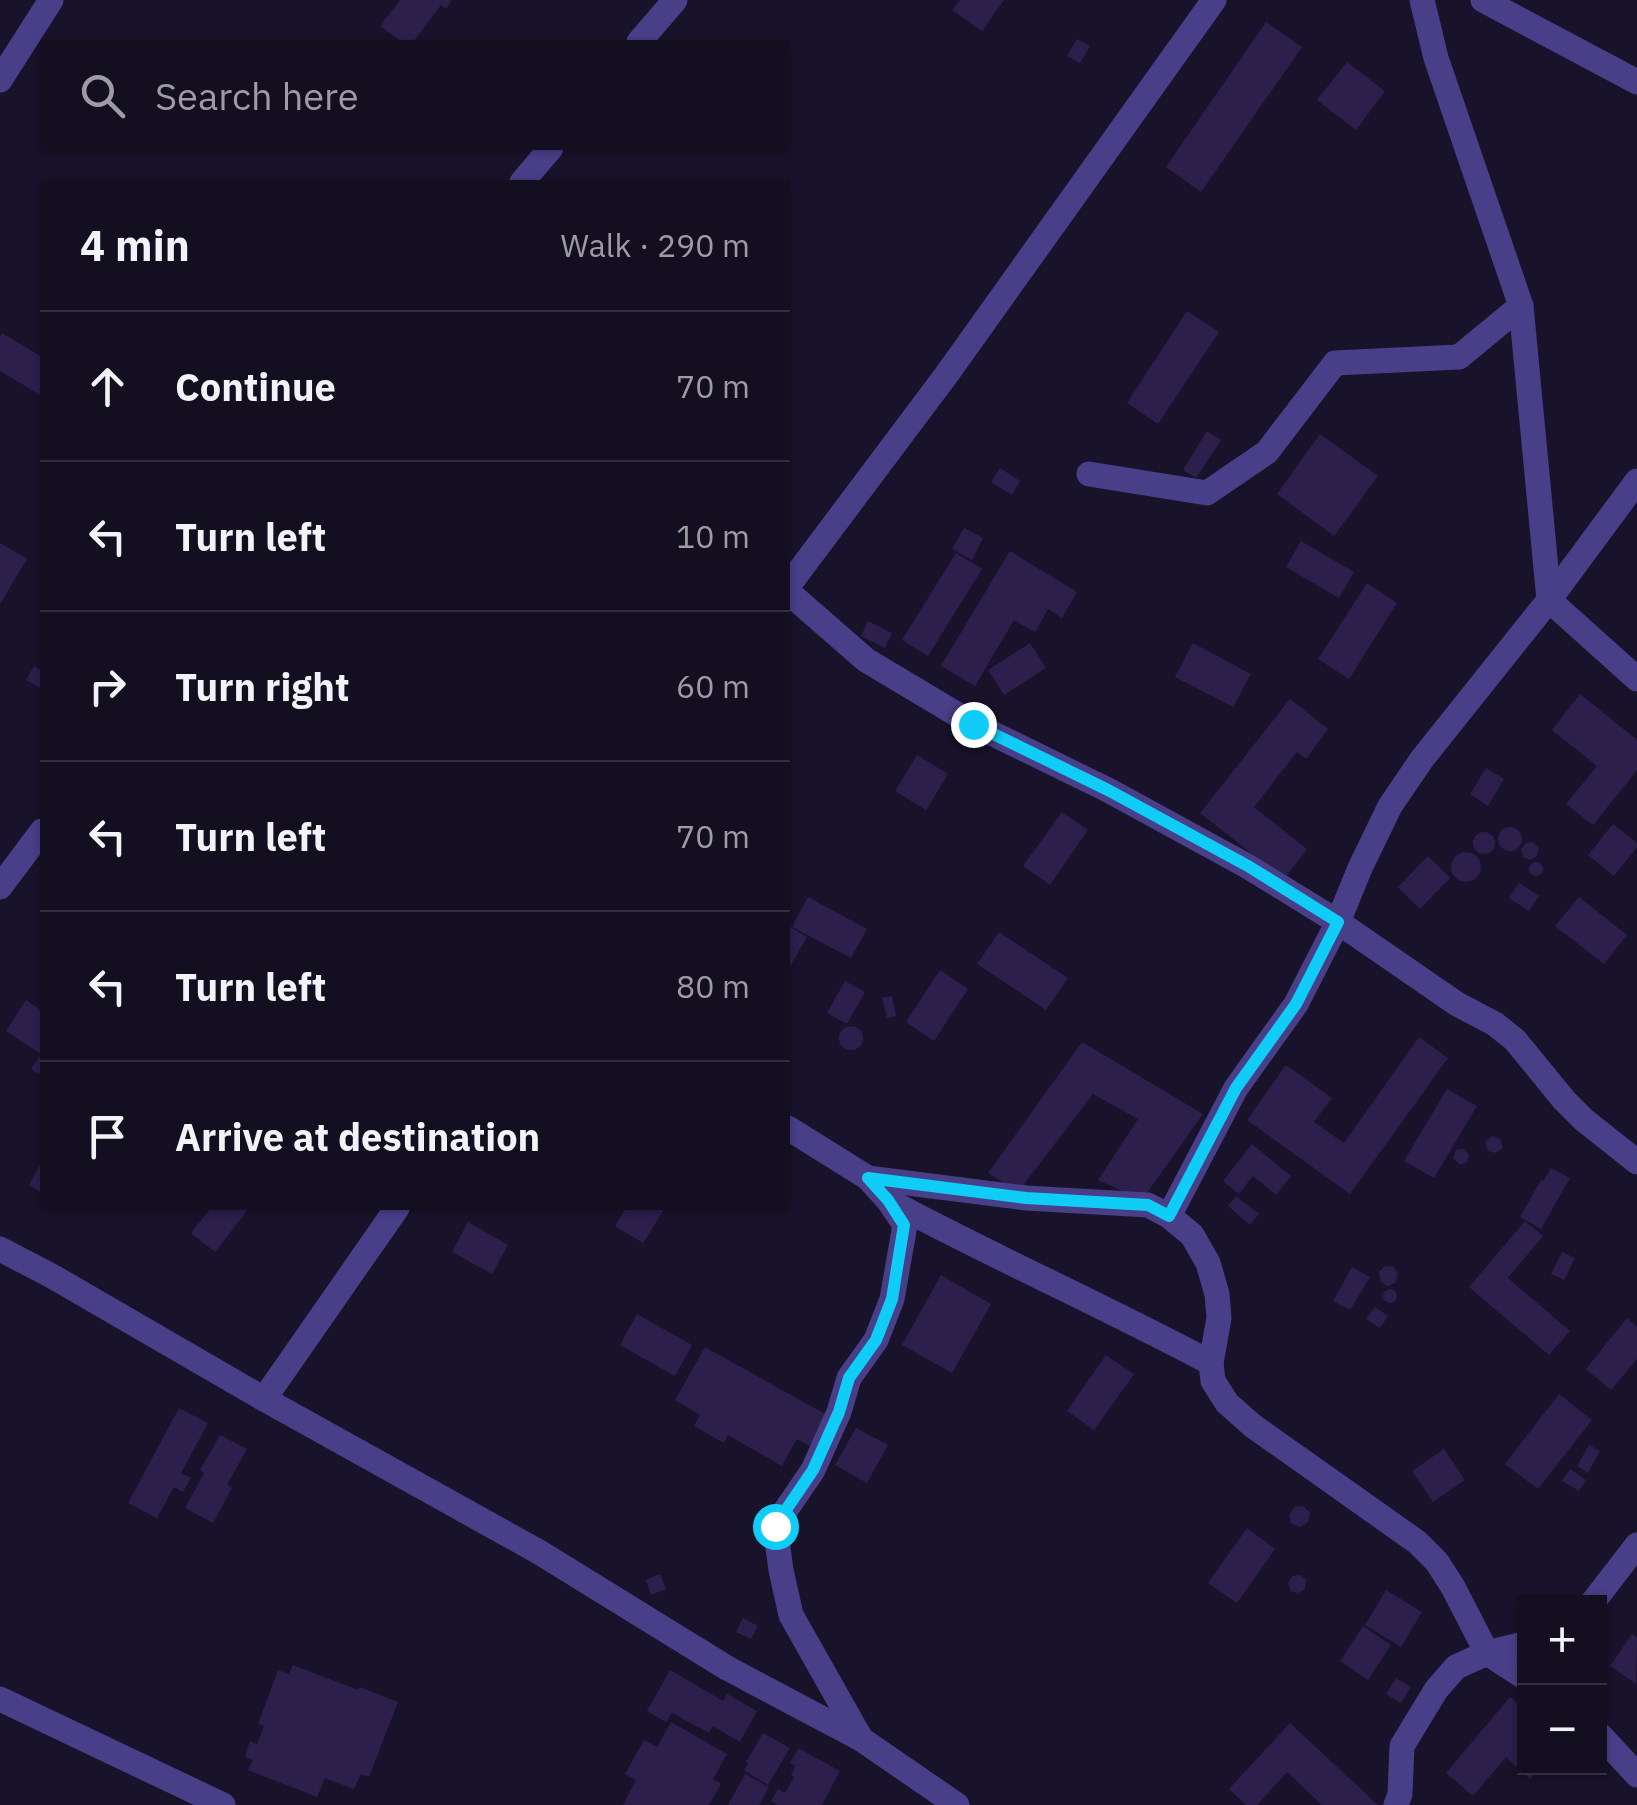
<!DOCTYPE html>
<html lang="en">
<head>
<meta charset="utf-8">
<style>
	:root { --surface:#130e20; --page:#201c2d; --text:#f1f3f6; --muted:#9d9ca5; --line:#322e3e }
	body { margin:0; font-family:"IBM Plex Sans",sans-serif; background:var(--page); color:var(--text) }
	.controls { position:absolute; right:30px; bottom:30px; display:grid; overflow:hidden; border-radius:0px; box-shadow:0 2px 8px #0004 }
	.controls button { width:90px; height:90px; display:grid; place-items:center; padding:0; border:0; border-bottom:2px solid var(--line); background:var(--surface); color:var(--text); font:50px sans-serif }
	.stop { position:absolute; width:30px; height:30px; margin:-22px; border:8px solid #10cdf7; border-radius:50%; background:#fff }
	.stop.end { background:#10cdf7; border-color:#fff; box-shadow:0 2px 10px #0008 }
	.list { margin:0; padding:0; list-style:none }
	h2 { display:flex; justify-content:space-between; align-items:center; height:130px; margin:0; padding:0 40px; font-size:42px }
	h2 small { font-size:32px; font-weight:400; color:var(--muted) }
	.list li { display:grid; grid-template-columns:65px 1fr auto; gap:30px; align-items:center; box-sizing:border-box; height:150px; padding:0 40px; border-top:2px solid var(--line) }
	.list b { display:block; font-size:38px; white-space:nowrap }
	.list em { font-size:32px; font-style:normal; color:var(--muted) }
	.icon { flex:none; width:55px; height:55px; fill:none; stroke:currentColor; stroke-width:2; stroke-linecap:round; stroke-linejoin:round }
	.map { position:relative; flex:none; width:1637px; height:1805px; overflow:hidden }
	.search { position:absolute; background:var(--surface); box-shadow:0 2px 8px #0004; left:40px; top:40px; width:750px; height:110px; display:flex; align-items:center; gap:25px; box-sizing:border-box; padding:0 35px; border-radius:0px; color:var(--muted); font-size:38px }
	.panel { position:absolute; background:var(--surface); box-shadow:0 2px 8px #0004; left:40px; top:180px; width:750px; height:1030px; border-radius:0px }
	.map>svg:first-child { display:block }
	.building { fill:#2c1f4c }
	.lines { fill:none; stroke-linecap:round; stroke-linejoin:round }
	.minor { stroke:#483f88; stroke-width:25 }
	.route { stroke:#10cdf7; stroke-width:12 }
</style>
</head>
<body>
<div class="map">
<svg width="1637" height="1805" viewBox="0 0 1637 1805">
	<rect width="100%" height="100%" fill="#19122b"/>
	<g class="building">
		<path d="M400,0H452L446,9L441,5L413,42H402L380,26Z"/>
		<path d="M960,0H1004L982,31L952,10Z"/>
		<path d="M1266,22L1302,47L1201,192L1166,167Z"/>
		<path d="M1077,39L1090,46L1080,63L1067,56Z"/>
		<path d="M1347,62L1385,91L1356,130L1317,100Z"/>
		<path d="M1187,311L1219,332L1158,424L1127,403Z"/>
		<path d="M2,333L42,357V396L0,371V337Z"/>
		<path d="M1207,431L1221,440L1196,478L1183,470Z"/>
		<path d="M1320,434L1378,476L1334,536L1277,494Z"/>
		<path d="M1000,468L1020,481L1012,495L991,482Z"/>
		<path d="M964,528L983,538L972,560L952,549Z"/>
		<path d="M1301,541L1354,572L1339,598L1286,567Z"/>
		<path d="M0,543L27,559L0,604Z"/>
		<path d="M1010,551L1077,592L1062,618L1048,609L1035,632L1014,620L975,686L941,666Z"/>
		<path d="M956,553L982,569L928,656L902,640Z"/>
		<path d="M1367,583L1397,603L1349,679L1318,659Z"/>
		<path d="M868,621L892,633L885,648L861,636Z"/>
		<path d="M1030,643L1046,668L1004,695L988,670Z"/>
		<path d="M1193,643L1251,674L1233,707L1175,677Z"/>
		<path d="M34,666L42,671V683L40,688L26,680Z"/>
		<path d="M1580,694L1637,740V770L1593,825L1566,804L1597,766L1552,730Z"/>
		<path d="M1290,699L1328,729L1306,759L1297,752L1254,807L1307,849L1284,879L1200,813Z"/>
		<path d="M917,755L948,774L926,810L895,791Z"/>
		<path d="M1486,768L1504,779L1488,806L1470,794Z"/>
		<path d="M1062,812L1088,830L1050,885L1023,866Z"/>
		<path d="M1613,824L1637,843V847L1614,876L1588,855Z"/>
		<circle cx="1510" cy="839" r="12"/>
		<circle cx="1484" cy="843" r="11"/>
		<path d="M1533,842L1539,848L1537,856L1530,860L1523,857L1521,849L1526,843Z"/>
		<circle cx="1466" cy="867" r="15"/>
		<path d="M1428,856L1450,878L1420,909L1398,887Z"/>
		<circle cx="1536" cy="869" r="7"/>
		<path d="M1519,883L1539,896L1529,911L1509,898Z"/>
		<path d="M808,897L867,929L851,958L792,927Z"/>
		<path d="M1579,897L1627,935L1604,964L1555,926Z"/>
		<path d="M789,926L807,937L788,970V928Z"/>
		<path d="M999,932L1068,978L1046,1010L977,964Z"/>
		<path d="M940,970L968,989L934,1041L906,1022Z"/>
		<path d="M845,981L865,992L847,1024L827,1013Z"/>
		<path d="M892,996L896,1016L887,1018L882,998Z"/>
		<path d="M26,1000L42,1011V1076L31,1069L41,1054L6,1031Z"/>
		<circle cx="851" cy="1038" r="12"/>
		<path d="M1419,1037L1448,1058L1350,1194L1247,1120L1286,1065L1332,1098L1314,1122L1344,1143Z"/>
		<path d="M1082,1042L1203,1114L1142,1200L1098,1180L1138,1119L1093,1094L1018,1192L988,1173Z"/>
		<path d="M1447,1089L1477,1106L1434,1178L1404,1161Z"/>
		<path d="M1492,1136L1500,1139L1503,1148L1496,1153L1488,1151L1485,1142Z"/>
		<path d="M1252,1144L1291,1176L1276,1195L1253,1176L1239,1194L1223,1181Z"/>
		<path d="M1464,1149L1469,1155L1467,1163L1459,1164L1453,1158L1456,1150Z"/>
		<path d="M42,1161V1193L29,1185Z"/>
		<path d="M1551,1168L1570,1178L1541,1229L1520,1217L1541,1180L1543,1181Z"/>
		<path d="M1236,1196L1259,1214L1250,1225L1228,1206Z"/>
		<path d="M211,1208H249L215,1252L191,1233Z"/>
		<path d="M626,1208H665L643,1243L615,1226Z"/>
		<path d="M1525,1221L1543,1236L1508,1278L1570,1331L1549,1355L1469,1287Z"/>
		<path d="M468,1222L508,1245L492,1274L452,1252Z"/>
		<path d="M1562,1252L1575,1258L1564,1280L1551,1274Z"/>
		<path d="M1385,1266L1394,1267L1398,1274L1395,1283L1387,1286L1380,1281L1379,1272Z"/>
		<path d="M1352,1267L1370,1277L1350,1310L1333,1301Z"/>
		<path d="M941,1275L991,1304L952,1373L902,1345Z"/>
		<circle cx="1390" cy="1296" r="7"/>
		<path d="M1375,1307L1388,1316L1380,1328L1366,1319Z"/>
		<path d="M637,1314L692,1345L675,1376L620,1345Z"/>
		<path d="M1627,1318L1637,1327V1359L1611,1390L1586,1369Z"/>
		<path d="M705,1347L832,1418L815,1449L797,1439L782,1466L728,1435L724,1443L694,1426L700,1415L675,1400Z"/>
		<path d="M1106,1355L1134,1374L1094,1430L1067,1411Z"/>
		<path d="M1559,1394L1592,1420L1538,1489L1505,1464Z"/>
		<path d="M179,1408L208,1423L181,1473L191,1478L183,1492L174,1487L157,1518L128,1503Z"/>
		<path d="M856,1428L888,1445L867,1483L835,1465Z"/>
		<path d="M220,1435L247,1449L227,1485L232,1488L213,1523L185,1508L204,1473L200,1470Z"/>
		<path d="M1589,1445L1600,1451L1588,1473L1577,1466Z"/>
		<path d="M1444,1449L1465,1480L1433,1502L1412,1471Z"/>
		<path d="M1570,1469L1586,1480L1579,1491L1562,1481Z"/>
		<path d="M1303,1506L1310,1513L1308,1522L1300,1527L1292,1524L1289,1515L1294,1507Z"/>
		<path d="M1247,1528L1275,1549L1237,1603L1208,1583Z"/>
		<path d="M660,1574L666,1589L651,1595L646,1580Z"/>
		<path d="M1300,1575L1306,1580L1305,1589L1298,1593L1291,1591L1288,1583L1292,1576Z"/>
		<path d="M1386,1590L1422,1612L1401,1647L1365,1625Z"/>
		<path d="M743,1618L758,1626L751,1639L736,1632Z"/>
		<path d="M1363,1626L1391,1645L1368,1680L1340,1661Z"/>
		<path d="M1632,1634L1637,1637L1636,1684L1610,1666Z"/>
		<path d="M293,1665L358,1690L360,1687L398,1702L369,1777L361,1774L354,1789L325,1778L317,1797L248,1770L253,1760L245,1757L250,1741L257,1744L264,1726L258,1724L278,1670L289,1674Z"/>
		<path d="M670,1670L723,1701L727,1694L757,1711L740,1742L713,1726L709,1733L672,1713L666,1722L647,1711Z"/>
		<path d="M1396,1678L1411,1687L1401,1703L1386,1694Z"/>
		<path d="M1510,1697L1524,1709V1768H1540L1530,1779L1506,1757L1473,1796L1446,1773Z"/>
		<path d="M671,1722L727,1754L713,1779L721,1784L709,1805H623L636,1780L625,1774L644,1740L657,1747Z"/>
		<path d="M1290,1723L1378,1805H1322L1287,1772L1257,1805H1246L1229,1789Z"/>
		<path d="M763,1733L790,1748L768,1785L744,1770L748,1764L746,1762Z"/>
		<path d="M798,1748L840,1771L822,1805H778L771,1801L778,1789L785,1793L794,1777L791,1775L796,1766L790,1763Z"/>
		<path d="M745,1774L769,1787L759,1805H728Z"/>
	</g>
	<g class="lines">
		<g class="minor">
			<path d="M1422,0L1436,58L1521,306L1549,600L1637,679"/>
			<path d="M1483,0L1637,82"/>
			<path d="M639,42L675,0"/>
			<path d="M0,80L51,0"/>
			<path d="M522,182L551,148"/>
			<path d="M1089,474L1207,493L1267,452L1335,363L1459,357L1521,306"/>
			<path d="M788,586L947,374L1214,0"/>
			<path d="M788,592L866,660L973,724L1108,790L1247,866L1338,922L1457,1004L1495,1024L1515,1040L1564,1100L1584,1120L1637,1162"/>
			<path d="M0,887L42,831"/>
			<path d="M788,1128L868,1178L888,1200L905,1225L892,1299L876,1340L849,1378L839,1412L813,1470L775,1526L781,1570L791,1615L861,1739"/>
			<path d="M868,1178L1026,1198L1148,1205L1169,1216L1192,1235L1208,1263L1217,1294L1219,1318L1211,1363L1213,1381L1227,1403L1253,1426L1417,1542L1437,1562L1453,1587L1487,1653L1524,1677"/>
			<path d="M893,1203C998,1259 1106,1307 1211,1363"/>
			<path d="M1169,1216L1236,1088L1296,1004L1338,922L1360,868L1390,806L1422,759L1549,600L1637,481"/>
			<path d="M0,1249L50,1275L264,1399L539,1552L727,1668L861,1739L957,1805"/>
			<path d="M264,1399L397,1208"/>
			<path d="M1593,1602L1637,1545"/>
			<path d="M0,1699L223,1805"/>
			<path d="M1600,1735L1637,1775"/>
			<path d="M1396,1805L1400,1794L1402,1746L1436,1690L1456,1667L1487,1653L1524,1644"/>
		</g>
	</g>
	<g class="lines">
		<path class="route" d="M775,1526L813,1470L839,1412L849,1378L876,1340L892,1299L904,1225L888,1200L868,1178L1026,1198L1148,1205L1169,1216L1236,1088L1296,1004L1338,922L1248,866L1108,790L973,724"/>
	</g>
</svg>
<div class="controls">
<button>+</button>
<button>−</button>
</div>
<div class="stop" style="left:775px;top:1526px"></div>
<div class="stop end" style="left:973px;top:724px"></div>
<div class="search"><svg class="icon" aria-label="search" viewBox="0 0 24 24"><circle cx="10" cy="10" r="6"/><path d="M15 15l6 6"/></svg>Search here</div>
<section class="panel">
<h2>4 min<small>Walk · 290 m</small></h2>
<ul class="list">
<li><svg class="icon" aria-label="ahead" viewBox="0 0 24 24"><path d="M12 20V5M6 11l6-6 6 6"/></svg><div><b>Continue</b></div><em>70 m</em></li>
<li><svg class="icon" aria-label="left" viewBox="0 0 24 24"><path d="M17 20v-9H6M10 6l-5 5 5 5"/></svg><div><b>Turn left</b></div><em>10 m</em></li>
<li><svg class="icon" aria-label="right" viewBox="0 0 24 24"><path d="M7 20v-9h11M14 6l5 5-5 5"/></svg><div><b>Turn right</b></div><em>60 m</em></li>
<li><svg class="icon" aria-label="left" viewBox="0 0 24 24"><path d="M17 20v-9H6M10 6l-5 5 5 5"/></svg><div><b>Turn left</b></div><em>70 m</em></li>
<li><svg class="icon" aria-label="left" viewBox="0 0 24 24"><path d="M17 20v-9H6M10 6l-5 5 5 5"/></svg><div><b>Turn left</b></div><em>80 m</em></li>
<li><svg class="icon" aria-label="arrive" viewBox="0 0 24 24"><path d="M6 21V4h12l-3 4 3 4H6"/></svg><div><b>Arrive at destination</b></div></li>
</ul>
</section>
</div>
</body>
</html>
